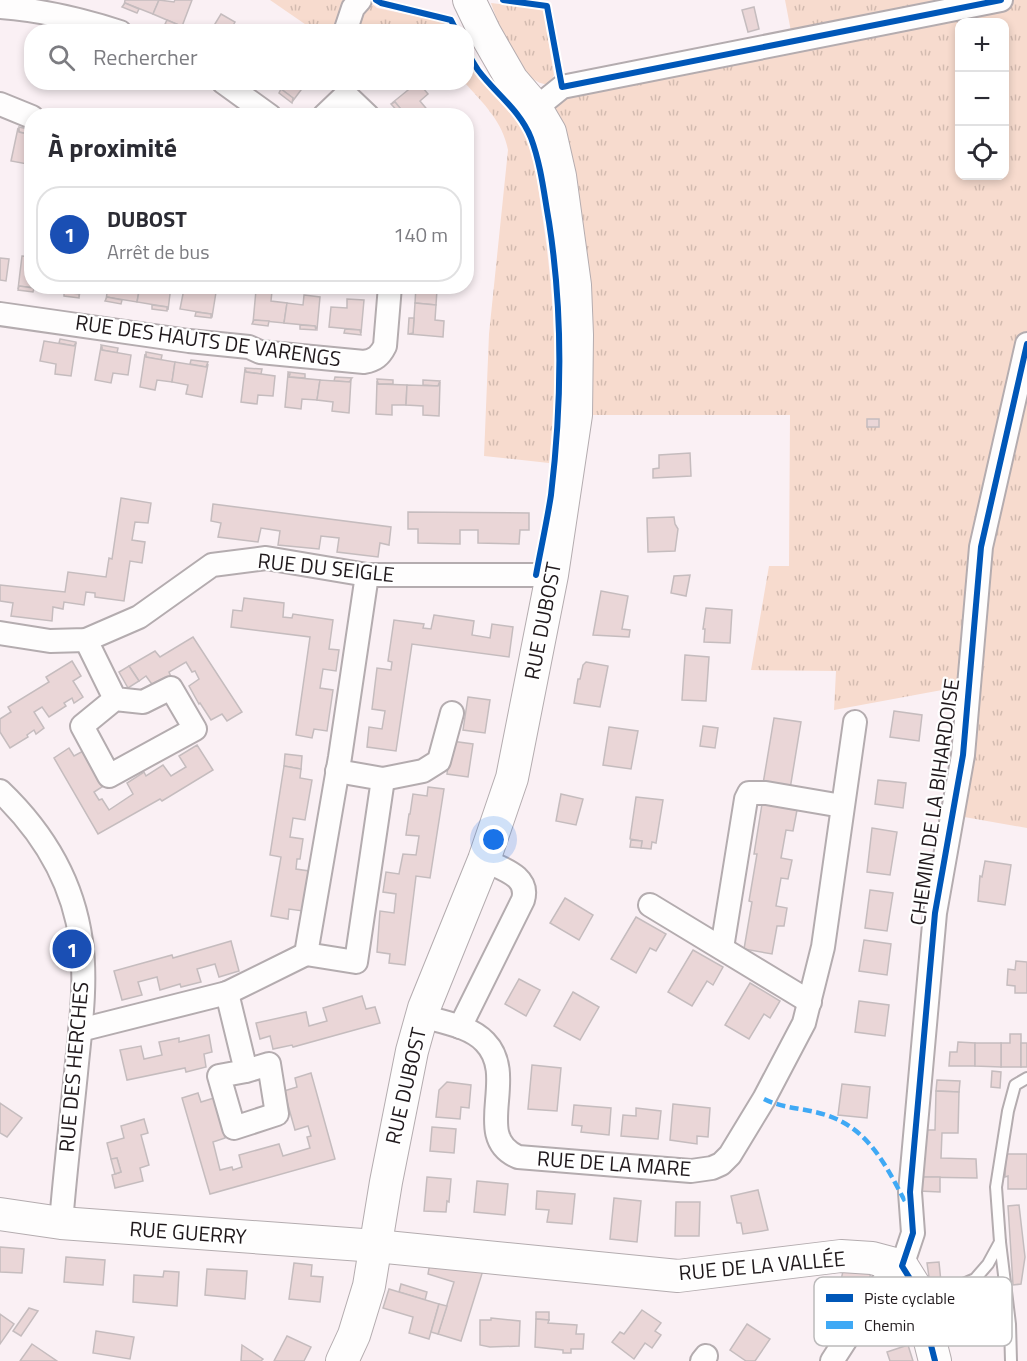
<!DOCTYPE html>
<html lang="fr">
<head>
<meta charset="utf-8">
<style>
	:root { --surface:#fff; --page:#f2f2f3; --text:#2b2b33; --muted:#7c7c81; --line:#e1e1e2; --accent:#6c6468 }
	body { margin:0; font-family:"Titillium Web",sans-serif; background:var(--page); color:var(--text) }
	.controls { position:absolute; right:18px; top:18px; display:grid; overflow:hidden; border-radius:12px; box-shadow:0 3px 9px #0003 }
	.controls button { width:54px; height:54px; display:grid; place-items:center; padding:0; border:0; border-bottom:2px solid var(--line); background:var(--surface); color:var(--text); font:30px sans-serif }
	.you { position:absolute; left:494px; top:840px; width:21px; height:21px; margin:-15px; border:4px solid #fff; border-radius:50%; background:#1a73e8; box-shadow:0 0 0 9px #1a73e833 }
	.badge { display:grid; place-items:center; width:39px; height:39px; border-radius:50%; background:var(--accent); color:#fff; font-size:20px; font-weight:700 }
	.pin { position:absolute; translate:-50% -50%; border:3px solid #fff; box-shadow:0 2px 6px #0006 }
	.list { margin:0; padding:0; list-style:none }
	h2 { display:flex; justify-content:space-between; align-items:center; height:78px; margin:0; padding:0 24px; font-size:26px }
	h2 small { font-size:20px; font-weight:400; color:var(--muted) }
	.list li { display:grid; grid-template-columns:39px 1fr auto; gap:18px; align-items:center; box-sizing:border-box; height:96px; margin:0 12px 12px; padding:0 12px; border:2px solid var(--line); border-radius:24px }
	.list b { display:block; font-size:22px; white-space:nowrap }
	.list p { margin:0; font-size:20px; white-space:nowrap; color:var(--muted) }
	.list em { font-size:20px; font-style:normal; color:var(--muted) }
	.icon { flex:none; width:33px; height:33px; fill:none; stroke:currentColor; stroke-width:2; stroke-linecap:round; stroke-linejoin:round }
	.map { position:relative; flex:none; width:1027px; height:1361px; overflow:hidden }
	.search { position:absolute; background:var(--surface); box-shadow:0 3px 9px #0003; left:24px; top:24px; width:450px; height:66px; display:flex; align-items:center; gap:15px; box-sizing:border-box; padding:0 21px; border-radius:24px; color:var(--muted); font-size:22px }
	.panel { position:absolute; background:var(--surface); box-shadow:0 3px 9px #0003; left:24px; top:108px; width:450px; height:186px; border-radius:24px }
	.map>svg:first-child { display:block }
	.grass { fill:url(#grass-tufts); fill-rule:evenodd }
	.building { fill:#ead6d7; stroke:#c5bcbe; stroke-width:1.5 }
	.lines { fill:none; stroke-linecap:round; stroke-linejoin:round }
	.lane-casing { stroke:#b4acaf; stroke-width:14 }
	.street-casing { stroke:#b4acaf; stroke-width:26 }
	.secondary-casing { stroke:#b4acaf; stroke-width:34 }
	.lane { stroke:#fefdfd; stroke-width:10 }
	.street { stroke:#fefdfd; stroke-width:22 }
	.secondary { stroke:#fefdfd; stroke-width:32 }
	.quiet { stroke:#3fa9f5; stroke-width:4.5; stroke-dasharray:9 4.5; stroke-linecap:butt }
	.cycleway-casing { stroke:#fff; stroke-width:10 }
	.cycleway { stroke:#0057b8; stroke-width:6 }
	.labels { text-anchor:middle; stroke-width:4.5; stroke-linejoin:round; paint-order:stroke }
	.street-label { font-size:21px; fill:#20191c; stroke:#fff }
	.key { fill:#fff; stroke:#bcbabb; stroke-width:1.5 }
	.key-label { font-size:16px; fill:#20191c }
</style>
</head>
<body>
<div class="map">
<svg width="1027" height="1361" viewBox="0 0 1027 1361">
	<defs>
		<pattern id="grass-tufts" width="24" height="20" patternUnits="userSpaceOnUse" patternTransform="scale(1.5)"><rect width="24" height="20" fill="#f7dbce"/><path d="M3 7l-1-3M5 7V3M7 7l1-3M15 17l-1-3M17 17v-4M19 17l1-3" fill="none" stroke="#d3bbb0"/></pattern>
	</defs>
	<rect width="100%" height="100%" fill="#faf0f4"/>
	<g class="grass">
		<path d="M270,0H346L335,32L315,31Z"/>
		<path d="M785,0H1027V828L953,815L969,685L834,710L836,671L751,670L769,566H789L790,415H576L577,335L536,108L562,87L793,42ZM960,22H1004V176H960Z"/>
		<path d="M370,2L377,8L443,22L452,31L356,32Z"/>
		<path d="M491,3L543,9L554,75L550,84C522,89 498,24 491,3Z"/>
		<path d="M467,59C483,85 511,107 524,134C536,159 538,188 542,214C555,297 559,380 549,463L484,456L489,334L508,150C503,122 483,103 465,83L466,82Z"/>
	</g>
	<g class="building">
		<path d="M125,0H159L153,14L125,3L124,6Z"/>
		<path d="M159,0L174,2L175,0H192L181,29V26L153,14Z"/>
		<path d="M125,3L139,9L137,13L122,7Z"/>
		<path d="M754,7L759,29L748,32L742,10Z"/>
		<path d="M221,14L235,22L230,31L231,32H210Z"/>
		<path d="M167,20L181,26L180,30L165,24Z"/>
		<path d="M42,23L58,27L56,32L42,28Z"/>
		<path d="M272,82H307L292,102L293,98Z"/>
		<path d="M418,82L428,94L420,101L430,113L427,116H406L395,102L392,103Z"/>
		<path d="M281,89L293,98L292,103L279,93Z"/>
		<path d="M395,102L405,114L402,116L391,104Z"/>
		<path d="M19,127L32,130V135L19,132Z"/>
		<path d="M18,128L19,132L32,135V156L29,155L27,164L11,161Z"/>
		<path d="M22,256L32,257V286H50L49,290L19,286L18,289Z"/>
		<path d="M0,258L9,259L6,281L0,280Z"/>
		<path d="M19,286L34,288L33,292L18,290Z"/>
		<path d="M50,286H81L79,297V294L49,290Z"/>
		<path d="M108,286H140L137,302L107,297L106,300Z"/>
		<path d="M140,286H171L168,310L167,307L137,302Z"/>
		<path d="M200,286H217L212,317H210L211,314L180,309L184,289L199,292Z"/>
		<path d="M447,286V291L437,290L436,305L415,303L416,286Z"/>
		<path d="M256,290L272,291L271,301L287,303L284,323L254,320L253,323Z"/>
		<path d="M64,292L79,294V298L64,296Z"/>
		<path d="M304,295L320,297L317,329L315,326L284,323L287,303L303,305Z"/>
		<path d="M107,297L122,300L121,304L105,301Z"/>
		<path d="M347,299L364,300L361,333L360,330L329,327L331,307L347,308Z"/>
		<path d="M415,303L436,305L435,320L444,321L443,337L409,334L413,333Z"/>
		<path d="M152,305L167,307V311L152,309Z"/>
		<path d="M196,312L211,314V318L195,316Z"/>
		<path d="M409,318H414L413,333L409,334H408Z"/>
		<path d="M254,320L269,321L268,326L252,324Z"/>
		<path d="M300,325L315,326L316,330L300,329Z"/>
		<path d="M345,329L360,330L361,335L344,333Z"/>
		<path d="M60,339L76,342V343L74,346L59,343Z"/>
		<path d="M44,341L74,346L76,343L71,376L55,374L56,364L40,361Z"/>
		<path d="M101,345L118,348L117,353L102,350Z"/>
		<path d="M101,347H102V350L131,355L128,375L113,373L111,383L95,380Z"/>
		<path d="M146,352L162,355L161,360L146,357Z"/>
		<path d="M145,354L146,357L175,362L172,382L157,380L155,390L140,387Z"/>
		<path d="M191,360L208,362L206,367L190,364Z"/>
		<path d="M175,362L206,367L208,364L202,397L186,394L188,385L172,382Z"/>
		<path d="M245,368L262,369L261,374L246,372Z"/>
		<path d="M245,369L246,372L275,376L273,396L258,395L257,404L241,402Z"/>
		<path d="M288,372L305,374V378L289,377Z"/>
		<path d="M288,374H290L289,377L320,380L317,400L302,399L301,409L285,407Z"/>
		<path d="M335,377L352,378L351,379L350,382L334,381Z"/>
		<path d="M351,379L349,413L332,411L333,402L317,400L320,380L350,382Z"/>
		<path d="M377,379L393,380V384H378Z"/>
		<path d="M423,380L440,381L438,386L423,385Z"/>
		<path d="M377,381L378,384L407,385L406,405H392V415L376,414Z"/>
		<path d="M440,382L439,416L423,415V406L406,405L407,385L438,386Z"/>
		<rect x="867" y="419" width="12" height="8"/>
		<path d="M690,453L691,476L653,478V469L659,468V455Z"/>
		<path d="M121,498L151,503L148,523L135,522L132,540L145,542L142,563L130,561L124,601L95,597V593L86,592L84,605L64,602L63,609L53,607L52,621L11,616L13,603L0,601V585L65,592L68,572L106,577L109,558L112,559Z"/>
		<path d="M213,504L391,527L389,545L380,543L378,557L337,552L339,538L321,536L319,549L278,545L280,531L261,528L258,542L218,537L221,523L211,521Z"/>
		<path d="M408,512L529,513V530H520L519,544L478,543V530H460V544L418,543V529H408Z"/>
		<path d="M674,517L675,524L678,529L675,551L648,552L647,518Z"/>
		<path d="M690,575L686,596L671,593L674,576Z"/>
		<path d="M601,591L628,596L622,629L630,630L629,637L593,635Z"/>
		<path d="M244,598L284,603L283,617L292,618L293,614L333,620L329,649L339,650L336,671L323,669L320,688L333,690L327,731L314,729L312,738L296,735L310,637L231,627L233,610L242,611Z"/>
		<path d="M706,608L732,610L730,643L704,642L705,629H703Z"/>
		<path d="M434,615L474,621L472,635L490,638L492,624L513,627L509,657L412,644L396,751L367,747L369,727L382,729L385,711L372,709L377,668L391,670L392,662L388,661L394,620L424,624L423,628L431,629Z"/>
		<path d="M193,637L242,712L227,721L222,714L211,720L200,703L199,704L189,686L199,679L195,671L192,672L186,662L169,672L171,677L154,687L146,676L139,681L129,666L155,651L160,657Z"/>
		<path d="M685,655L709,657L706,701L682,700Z"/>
		<path d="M72,661L81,676L73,681L83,697L74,703L72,698L64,703L66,706L49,717L42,707L34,712L44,728L36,734L34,730L27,735L28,737L10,748L0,732V719L11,712L8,707L49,682L46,677Z"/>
		<path d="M586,662L608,666L600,707L574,703L578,679H580L583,665Z"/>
		<path d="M129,666L139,681L128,688L119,672Z"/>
		<path d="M468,697L490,700L485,733L463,730Z"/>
		<path d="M894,711L922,715L919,741L890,737Z"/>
		<path d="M774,718L801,722L790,789L763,784Z"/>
		<path d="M703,726L718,728L715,748L700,746Z"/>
		<path d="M609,727L638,731L631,769L603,765Z"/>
		<path d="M451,741L473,744L468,777L447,774Z"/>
		<path d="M197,745L213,770L162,801L160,799L98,834L54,758L69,748L74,756L85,750L105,785L94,792L99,800L102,799L109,810L133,794L127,783L144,772L146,776L163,765L171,776L186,767L179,756Z"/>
		<path d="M285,754L302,756L301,769L284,766Z"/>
		<path d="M284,766L301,769L300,778L312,780L305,820L293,818L290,837L303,839L300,859H297L296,869L309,871L303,911L289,909L288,919L271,916L281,857L270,855Z"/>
		<path d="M878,780L906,783L903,808L875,804Z"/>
		<path d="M428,787L444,789L430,878L416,876L405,965L389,963L390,954L377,952L380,911L394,913L396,894L383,892L386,872L399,874L403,854L416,855L419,836L406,835L409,814H410L413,794L427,796Z"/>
		<path d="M561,794L583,799L576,825L556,821Z"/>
		<path d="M636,797L663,800L656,843L652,842L651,849L641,848L642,841L630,839Z"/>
		<path d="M762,804L797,810L793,831L786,830L781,858L792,860L788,879L781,878L776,906L787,908L784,926H777L772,954L744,949L752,902L749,901L757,854H754Z"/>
		<path d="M872,828L897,832L890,875L867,872Z"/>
		<path d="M631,840L642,841L641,848L630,847Z"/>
		<path d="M985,861L1011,865L1005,905L978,901L980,876L982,877Z"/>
		<path d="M870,890L893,893L887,931L865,928Z"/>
		<path d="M565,898L593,915L579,940L550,923Z"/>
		<path d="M636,917L666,934L656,951L650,948L636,973L611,959Z"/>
		<path d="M864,940L891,944L887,975L859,971Z"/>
		<path d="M231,941L239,971L219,977L215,964L197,969L201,982L181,987L180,984L160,990L157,977L138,982L142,995L122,1000L114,971L172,955L173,958Z"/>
		<path d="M693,950L723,967L713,985L707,981L692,1006L668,992Z"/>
		<path d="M1016,961L1027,962V993H1015V986L1007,985L1008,969L1015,970Z"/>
		<path d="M519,979L540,990L526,1016L505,1004Z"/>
		<path d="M750,983L780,1001L770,1018L764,1014L749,1039L725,1025Z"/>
		<path d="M573,992L599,1007L580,1040L554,1026Z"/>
		<path d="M362,996L366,1009L375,1007L380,1023L293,1047L292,1045L273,1049L270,1036L260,1039L256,1023L306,1012L309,1026L327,1021L323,1008Z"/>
		<path d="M859,1001L889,1005L885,1036L855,1032Z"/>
		<path d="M1010,1034H1021V1067H1001V1043H1010Z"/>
		<path d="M209,1035L212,1052L204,1054L206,1067L186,1072L185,1068L127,1080L120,1050L141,1046L144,1059L162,1055L159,1042L179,1038V1042Z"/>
		<path d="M958,1042L975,1043V1066H949L950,1052H957Z"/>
		<path d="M975,1043H1001V1067L975,1066Z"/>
		<rect x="1021" y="1043" width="6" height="24"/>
		<path d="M532,1065L561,1068L557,1111L528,1109Z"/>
		<path d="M992,1071L1001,1072L1000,1088L991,1087Z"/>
		<path d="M311,1073L335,1159L210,1194L182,1098L198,1093L201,1102L214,1098L225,1138L213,1142L220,1170L232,1167L233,1170L242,1167L239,1155L279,1144L283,1156L310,1148L307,1137L311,1136L308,1126L295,1130L284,1091L297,1087L295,1078Z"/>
		<path d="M937,1080L960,1081L959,1092L936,1091Z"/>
		<path d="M447,1082L471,1085L469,1108L461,1107L460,1119L436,1117L439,1090Z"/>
		<path d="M842,1084L870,1087L867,1118L838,1115Z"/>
		<path d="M936,1091L959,1092L958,1133H942L941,1158L976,1159L977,1178L916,1177L921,1130H935Z"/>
		<path d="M0,1103L22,1118L7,1137L0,1133Z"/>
		<path d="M673,1104L710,1108L708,1137L697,1136V1144L670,1140Z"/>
		<path d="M574,1105L611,1108L609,1135L581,1132L582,1126L572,1125Z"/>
		<path d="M636,1108L661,1111L658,1139L621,1136L623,1115L636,1116Z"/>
		<path d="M144,1119L148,1133L141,1135L149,1165L140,1168L143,1181L115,1188L112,1175L121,1172L117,1158L111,1159L107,1143L124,1138L121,1126Z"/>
		<path d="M432,1127L456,1129L454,1153L430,1151Z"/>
		<path d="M1006,1154H1027V1189H1008V1176L1005,1177Z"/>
		<path d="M117,1158L121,1172L115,1174L111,1159Z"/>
		<path d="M427,1177L451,1179L449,1202L447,1201L446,1212L424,1211Z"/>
		<path d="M918,1177H940V1192L919,1191Z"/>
		<path d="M477,1181L508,1184L505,1215L474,1212Z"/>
		<path d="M758,1190L768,1230L743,1234L741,1223H737L731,1196Z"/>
		<path d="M537,1191L575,1194L572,1224L547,1222L549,1210L536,1209Z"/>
		<path d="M614,1198L641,1201L637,1242L610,1239Z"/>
		<path d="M676,1202H700L699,1236H675Z"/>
		<path d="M1019,1205L1025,1257L1021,1284L1013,1285L1008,1206Z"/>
		<path d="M0,1247L24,1249L22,1273L0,1272Z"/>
		<path d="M66,1257L105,1260L103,1285L64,1282Z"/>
		<path d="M939,1262L941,1282L934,1281L929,1277L927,1263Z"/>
		<path d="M294,1263L312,1265L311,1276L323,1277L320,1302L289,1299Z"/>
		<path d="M430,1263L484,1267L461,1341L438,1334L454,1282L428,1274Z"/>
		<path d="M844,1267L871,1273L861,1303L837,1297Z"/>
		<path d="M207,1269L247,1271L245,1299L205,1295Z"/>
		<path d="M164,1271L179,1272L177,1306L133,1302L134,1275L163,1277Z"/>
		<path d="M401,1284L427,1292L425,1300L399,1292Z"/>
		<path d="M389,1289L439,1304L429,1339L409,1333L413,1317L383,1308Z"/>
		<path d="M439,1304L447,1306L438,1334L431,1332Z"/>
		<path d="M29,1308L38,1311L21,1336L13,1331Z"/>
		<path d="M642,1310L661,1323L655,1331L661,1335L652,1348L645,1343L634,1359L612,1342L620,1332L624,1334Z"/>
		<path d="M536,1312H549V1320L536,1319Z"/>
		<path d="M0,1314L14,1324L0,1344Z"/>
		<path d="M491,1318L520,1321L519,1346L490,1347L480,1345V1320H491Z"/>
		<path d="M536,1319L549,1320L548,1323L577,1325L576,1334H584L583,1349H571V1353H563V1350L535,1347Z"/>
		<path d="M747,1324L770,1339L755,1361H746L730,1350Z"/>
		<path d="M96,1331L134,1337L130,1359L93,1353Z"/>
		<path d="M287,1336L311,1347L304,1361H274Z"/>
		<path d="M32,1344L57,1361H20Z"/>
		<path d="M242,1345L263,1359L261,1361H241Z"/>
		<path d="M908,1345L913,1361H890L887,1352Z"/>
	</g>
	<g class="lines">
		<g class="lane-casing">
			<g id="lane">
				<path d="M1000,1242L1010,1324L1011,1361"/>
				<path d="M920,1290L959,1286L975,1279L988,1264L1000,1242L996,1187L1008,1111L1015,1085L1027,1078"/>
			</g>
		</g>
		<g class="street-casing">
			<g id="street">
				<path d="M0,7C42,10 80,19 120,32"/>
				<path d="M345,32L353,8L360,0"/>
				<path d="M223,82L270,116"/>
				<path d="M346,95L368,116"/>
				<path d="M0,104L32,117"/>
				<path d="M536,108L562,87L1001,0"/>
				<path d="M324,116L346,95"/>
				<path d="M0,314L189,341L249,347L260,352L364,362C375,360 380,356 385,346L390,286"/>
				<path d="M0,633L50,641L86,640L139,617L212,565L266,558L367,575H552"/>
				<path d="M86,640L115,699L143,702L171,688L195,729L109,776L82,726L115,699"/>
				<path d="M383,779L423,771L439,761L452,713"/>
				<path d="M0,791C43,832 73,882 81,941C87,984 80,1031 76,1073C71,1123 65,1173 61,1223"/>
				<path d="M650,905L810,1002"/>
				<path d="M722,948L746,799L749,793H766L842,806"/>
				<path d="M306,954L356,962L383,779L337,771"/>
				<path d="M227,993L246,1071L269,1064L277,1114L234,1128L219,1076L246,1071"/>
				<path d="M422,1016C442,1022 470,1026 485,1042C519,1077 471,1137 518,1157L691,1171L712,1168L721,1164L730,1155L764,1099L804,1023L823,947L855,722"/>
				<path d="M460,1027L523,900C530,876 502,869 484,860"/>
				<path d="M80,1030L227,993L306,954L340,757L367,575"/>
				<path d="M702,1361L706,1356"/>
				<path d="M832,1361L887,1276L902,1266L913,1233L910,1192L935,913L963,755L981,547L1027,344"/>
			</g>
		</g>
		<g class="secondary-casing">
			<g id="secondary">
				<path d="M0,1214L61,1223L376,1246L678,1276L841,1256L872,1258L902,1266L917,1290L935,1361"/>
				<path d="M342,1361L354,1335L369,1286L386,1182L412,1051L424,1008L484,860L512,778L552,575L576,415L577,335L575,285L560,176L550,132L536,108L512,80L485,33L469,0"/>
			</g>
		</g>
		<use href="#lane" class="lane"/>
		<use href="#street" class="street"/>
		<use href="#secondary" class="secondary"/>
		<path class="quiet" d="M764,1099C784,1109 805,1108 826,1115C870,1129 887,1168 907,1205"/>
		<g class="cycleway-casing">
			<g id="cycleway">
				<path d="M376,0L381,3L451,20L457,32"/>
				<path d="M503,0L547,6L562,87L1001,0"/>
				<path d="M466,50C470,57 474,64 478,70C495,93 520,110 531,138C541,165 544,194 549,222C563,312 562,404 551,495C547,521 541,548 536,575"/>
				<path d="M935,1361L917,1290L902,1266L913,1233L910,1192L935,913L963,755L981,547L1027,344"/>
			</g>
		</g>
		<use href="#cycleway" class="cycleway"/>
	</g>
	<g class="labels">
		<g class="street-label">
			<text transform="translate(208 341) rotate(8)" y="7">RUE DES HAUTS DE VARENGS</text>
			<text transform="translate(326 568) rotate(6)" y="7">RUE DU SEIGLE</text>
			<text transform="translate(543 621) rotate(-79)" y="7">RUE DUBOST</text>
			<text transform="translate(935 802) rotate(-82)" y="7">CHEMIN DE LA BIHARDOISE</text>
			<text transform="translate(74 1067) rotate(-85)" y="7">RUE DES HERCHES</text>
			<text transform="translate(406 1086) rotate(-77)" y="7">RUE DUBOST</text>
			<text transform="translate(614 1164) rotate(4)" y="7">RUE DE LA MARE</text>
			<text transform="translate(188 1233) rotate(4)" y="7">RUE GUERRY</text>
			<text transform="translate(762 1266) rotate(-5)" y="7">RUE DE LA VALLÉE</text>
		</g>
	</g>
	<rect x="814" y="1277" width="198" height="69" rx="9" class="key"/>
	<rect x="826" y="1294" width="27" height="8" fill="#0057b8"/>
	<rect x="826" y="1321" width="27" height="8" fill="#3fa9f5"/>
	<g class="key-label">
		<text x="864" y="1304">Piste cyclable</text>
		<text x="864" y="1331">Chemin</text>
	</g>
</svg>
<div class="controls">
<button>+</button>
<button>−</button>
<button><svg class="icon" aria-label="locate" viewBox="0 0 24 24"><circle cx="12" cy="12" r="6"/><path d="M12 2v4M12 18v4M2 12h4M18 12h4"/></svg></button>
</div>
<div class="you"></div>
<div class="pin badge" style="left:72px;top:949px;background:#1a4fb4">1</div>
<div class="search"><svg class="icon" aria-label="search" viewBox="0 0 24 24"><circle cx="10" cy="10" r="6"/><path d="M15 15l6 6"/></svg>Rechercher</div>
<section class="panel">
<h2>À proximité<small></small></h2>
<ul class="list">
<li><span class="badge" style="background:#1a4fb4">1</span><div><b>DUBOST</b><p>Arrêt de bus</p></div><em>140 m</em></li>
</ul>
</section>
</div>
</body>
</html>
